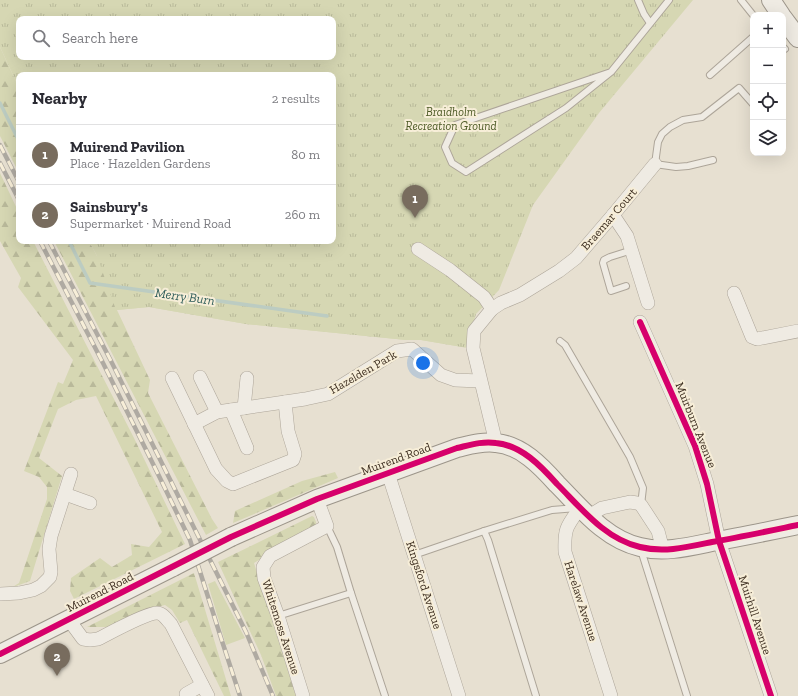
<!DOCTYPE html>
<html lang="en">
<head>
<meta charset="utf-8">
<style>
	:root { --surface:#fff; --page:#f2f2f3; --text:#2b2b33; --muted:#7c7c81; --line:#e1e1e2; --accent:#786c5e }
	body { margin:0; font-family:"Zilla Slab",serif; background:var(--page); color:var(--text) }
	.controls { position:absolute; right:12px; top:12px; display:grid; overflow:hidden; border-radius:8px; box-shadow:0 4px 16px #0002 }
	.controls button { width:36px; height:36px; display:grid; place-items:center; padding:0; border:0; border-bottom:1px solid var(--line); background:var(--surface); color:var(--text); font:20px sans-serif }
	.you { position:absolute; left:423px; top:363px; width:14px; height:14px; margin:-10px; border:3px solid #fff; border-radius:50%; background:#1a73e8; box-shadow:0 0 0 6px #1a73e833 }
	.badge { display:grid; place-items:center; width:26px; height:26px; border-radius:50%; background:var(--accent); color:#fff; font-size:13px; font-weight:700 }
	.pin { position:absolute; translate:-50% -33px; filter:drop-shadow(0 1px 2px #0008) }
	.pin::after { content:''; position:absolute; top:21px; width:14px; height:12px; background:inherit; clip-path:polygon(0 0,100% 0,50% 100%) }
	.list { margin:0; padding:0; list-style:none }
	h2 { display:flex; justify-content:space-between; align-items:center; height:52px; margin:0; padding:0 16px; font-size:17px }
	h2 small { font-size:13px; font-weight:400; color:var(--muted) }
	.list li { display:grid; grid-template-columns:26px 1fr auto; gap:12px; align-items:center; box-sizing:border-box; height:60px; padding:0 16px; border-top:1px solid var(--line) }
	.list b { display:block; font-size:15px; white-space:nowrap }
	.list p { margin:0; font-size:13px; white-space:nowrap; color:var(--muted) }
	.list em { font-size:13px; font-style:normal; color:var(--muted) }
	.icon { flex:none; width:22px; height:22px; fill:none; stroke:currentColor; stroke-width:2; stroke-linecap:round; stroke-linejoin:round }
	.map { position:relative; flex:none; width:798px; height:696px; overflow:hidden }
	.search { position:absolute; background:var(--surface); box-shadow:0 4px 16px #0002; left:16px; top:16px; width:320px; height:44px; display:flex; align-items:center; gap:10px; box-sizing:border-box; padding:0 14px; border-radius:8px; color:var(--muted); font-size:15px }
	.panel { position:absolute; background:var(--surface); box-shadow:0 4px 16px #0002; left:16px; top:72px; width:320px; height:172px; border-radius:8px }
	.map>svg:first-child { display:block }
	.grass { fill:#d6d7b3 }
	.forest { fill:url(#forest-firs) }
	.park { fill:url(#park-tufts); fill-rule:evenodd }
	.lines { fill:none; stroke-linecap:round; stroke-linejoin:round }
	.stream { stroke:#bcccc2; stroke-width:3.5 }
	.lane-casing { stroke:#ada599; stroke-width:8 }
	.street-casing { stroke:#ada599; stroke-width:14 }
	.secondary-casing { stroke:#9c958a; stroke-width:20 }
	.lane { stroke:#efebe3; stroke-width:6 }
	.street { stroke:#efebe3; stroke-width:13 }
	.secondary { stroke:#efebe3; stroke-width:18 }
	.rail-casing { stroke:#afaaa2; stroke-width:4.5 }
	.rail { stroke:#f7eed8; stroke-width:3; stroke-dasharray:9; stroke-linecap:butt }
	.secondary-bridge-casing { stroke:#9c958a; stroke-width:20; stroke-linecap:butt }
	.secondary-bridge { stroke:#efebe3; stroke-width:18 }
	.cycleway-casing { stroke:#f7eed8; stroke-width:8 }
	.cycleway { stroke:#d6006c; stroke-width:6 }
	.labels { text-anchor:middle; stroke-width:4; stroke-linejoin:round; paint-order:stroke }
	.park-label { font-size:12px; font-style:italic; fill:#4d5a26; stroke:#f7eed8 }
	.street-label { font-size:12px; fill:#3d2e20; stroke:#f7eed8 }
	.water-label { font-size:13px; font-style:italic; fill:#2f5d5a; stroke:#f7eed8 }
</style>
</head>
<body>
<div class="map">
<svg width="798" height="696" viewBox="0 0 798 696">
	<defs>
		<pattern id="forest-firs" width="22" height="20" patternUnits="userSpaceOnUse"><rect width="22" height="20" fill="#d6d7b3"/><path d="M5 1l3.5 6h-7zM16 11l3.5 6h-7z" fill="#b9b99a"/></pattern>
		<pattern id="park-tufts" width="24" height="20" patternUnits="userSpaceOnUse"><rect width="24" height="20" fill="#d6d7b3"/><path d="M3 7l-1-3M5 7V3M7 7l1-3M15 17l-1-3M17 17v-4M19 17l1-3" fill="none" stroke="#b9b99a"/></pattern>
	</defs>
	<rect width="100%" height="100%" fill="#e7e0d1"/>
	<path class="grass" d="M215,581L245,638L226,645L208,584Z"/>
	<g class="forest">
		<path d="M0,47L19,88V173L0,136Z"/>
		<path d="M0,173L19,213V241H33L134,438L185,544L74,599L70,591L71,578L100,558L112,567L132,555L131,544L149,547L162,532L96,396L76,400L58,409L39,458L62,476L30,581L11,588L19,583L47,499V487L39,477L24,471L58,382L63,384L73,360L18,287L21,278L0,241Z"/>
		<path d="M54,241H89L97,256L468,348L421,340H406L246,324L149,307L117,310L150,380L148,393L212,519L218,528L206,535Z"/>
		<path d="M335,472L338,478L233,523L235,511L302,481Z"/>
		<path d="M312,516L314,517L316,522V525L254,563L296,696H276L261,655L218,562Z"/>
		<path d="M194,573L231,696H224L187,620L180,623L172,610L165,605L157,607L115,627H87Z"/>
	</g>
	<path class="park" d="M0,0H693L599,113L533,205L499,290L476,314L469,339L468,348L421,340H406L246,324L149,307L116,310L97,256L89,241H333V75H19V88L0,47ZM19,19H333V57H19Z"/>
	<g class="lines">
		<g class="stream">
			<path d="M0,103L19,141"/>
			<path d="M69,241L90,283L327,316"/>
		</g>
		<g class="lane-casing">
			<g id="lane">
				<path d="M638,0L644,14L650,23"/>
				<path d="M741,0L753,15"/>
				<path d="M783,47L785,49"/>
				<path d="M611,72L455,125L445,147L452,163L466,172L566,108L611,72L669,0"/>
				<path d="M710,75L753,37"/>
				<path d="M713,160L688,166L676,167L655,164L658,142L662,134L670,127L683,120L702,117L739,88L753,104"/>
				<path d="M626,286L611,291L603,263L604,260L610,257L632,250"/>
				<path d="M560,341L565,345L630,457L643,488L641,505"/>
				<path d="M327,526L337,547L351,593L385,696"/>
				<path d="M484,531L488,540L536,696"/>
				<path d="M641,550L687,696"/>
				<path d="M414,555L484,531L552,510L577,508"/>
				<path d="M278,616L351,593"/>
			</g>
		</g>
		<g class="street-casing">
			<g id="street">
				<path d="M613,215L627,236L648,303"/>
				<path d="M418,249L450,270L484,297L492,309"/>
				<path d="M734,293L752,337L757,339L798,331"/>
				<path d="M640,322L695,446L707,484L719,541L771,696"/>
				<path d="M200,377L217,412"/>
				<path d="M172,378L216,469L227,481L233,484L293,460L295,454L288,431L285,402"/>
				<path d="M244,408L247,378"/>
				<path d="M231,410L247,448"/>
				<path d="M194,424L217,412L305,399L328,394L397,351L412,349L441,375L455,380L480,381"/>
				<path d="M496,443L473,348L474,331L492,309L501,303L520,295L559,271L576,258L613,215L655,164"/>
				<path d="M388,473L459,696"/>
				<path d="M65,494L90,503"/>
				<path d="M580,508C567,526 564,528 565,552L611,696"/>
				<path d="M589,516L602,508L630,502L637,503L641,505L658,531L663,550"/>
				<path d="M0,594L19,593L33,590L41,586L50,577L51,572L49,549L51,536L71,474"/>
				<path d="M69,620L83,639L90,640L98,639C110,633 146,613 157,613C163,613 167,620 171,624L208,696"/>
				<path d="M186,694L202,685"/>
				<path d="M303,696L278,616L264,578L263,567L270,556L327,526L317,499"/>
			</g>
		</g>
		<g class="secondary-casing">
			<g id="secondary">
				<path d="M771,0L781,15"/>
				<path d="M783,18L798,38"/>
				<path d="M231,537L317,499L457,448C470,445 482,441 496,443C521,445 541,466 557,484C581,508 605,539 640,547C664,553 688,547 712,542C741,537 769,531 798,525"/>
				<path d="M0,654L173,567"/>
			</g>
		</g>
		<use href="#lane" class="lane"/>
		<use href="#street" class="street"/>
		<use href="#secondary" class="secondary"/>
		<g class="rail-casing">
			<g id="rail">
				<path d="M0,145L19,182"/>
				<path d="M0,163L19,200"/>
				<path d="M40,241L103,363L159,476L190,540L222,641L240,696"/>
				<path d="M49,241L110,359L246,632L273,696"/>
			</g>
		</g>
		<use href="#rail" class="rail"/>
		<g class="secondary-bridge-casing">
			<path id="secondary-bridge" d="M173,567L231,537"/>
		</g>
		<use href="#secondary-bridge" class="secondary-bridge"/>
		<g class="cycleway-casing">
			<g id="cycleway">
				<path d="M640,322L695,446L707,484L719,541L771,696"/>
				<path d="M0,654L231,537L317,499L457,448C470,445 482,441 496,443C521,445 541,466 557,484C581,508 605,539 640,547C664,553 688,547 712,542C741,537 769,531 798,525"/>
			</g>
		</g>
		<use href="#cycleway" class="cycleway"/>
	</g>
	<g class="labels">
		<g class="park-label">
			<text x="451" y="116">Braidholm<tspan x="451" dy="14">Recreation Ground</tspan></text>
		</g>
		<g class="street-label">
			<text transform="translate(609 219) rotate(-49)" y="4">Braemar Court</text>
			<text transform="translate(363 372) rotate(-30)" y="4">Hazelden Park</text>
			<text transform="translate(696 425) rotate(68)" y="4">Muirburn Avenue</text>
			<text transform="translate(396 459) rotate(-20)" y="4">Muirend Road</text>
			<text transform="translate(424 585) rotate(72)" y="4">Kingsford Avenue</text>
			<text transform="translate(100 592) rotate(-27)" y="4">Muirend Road</text>
			<text transform="translate(581 601) rotate(72)" y="4">Harelaw Avenue</text>
			<text transform="translate(755 615) rotate(72)" y="4">Muirhill Avenue</text>
			<text transform="translate(281 627) rotate(72)" y="4">Whitemoss Avenue</text>
		</g>
		<g class="water-label">
			<text transform="translate(185 296) rotate(8)" y="5">Merry Burn</text>
		</g>
	</g>
</svg>
<div class="controls">
<button>+</button>
<button>−</button>
<button><svg class="icon" aria-label="locate" viewBox="0 0 24 24"><circle cx="12" cy="12" r="6"/><path d="M12 2v4M12 18v4M2 12h4M18 12h4"/></svg></button>
<button><svg class="icon" aria-label="layers" viewBox="0 0 24 24"><path d="M12 4l9 5-9 5-9-5zM3 14l9 5 9-5"/></svg></button>
</div>
<div class="you"></div>
<div class="pin badge" style="left:415px;top:218px">1</div>
<div class="pin badge" style="left:57px;top:676px">2</div>
<div class="search"><svg class="icon" aria-label="search" viewBox="0 0 24 24"><circle cx="10" cy="10" r="6"/><path d="M15 15l6 6"/></svg>Search here</div>
<section class="panel">
<h2>Nearby<small>2 results</small></h2>
<ul class="list">
<li><span class="badge">1</span><div><b>Muirend Pavilion</b><p>Place · Hazelden Gardens</p></div><em>80 m</em></li>
<li><span class="badge">2</span><div><b>Sainsbury's</b><p>Supermarket · Muirend Road</p></div><em>260 m</em></li>
</ul>
</section>
</div>
</body>
</html>
